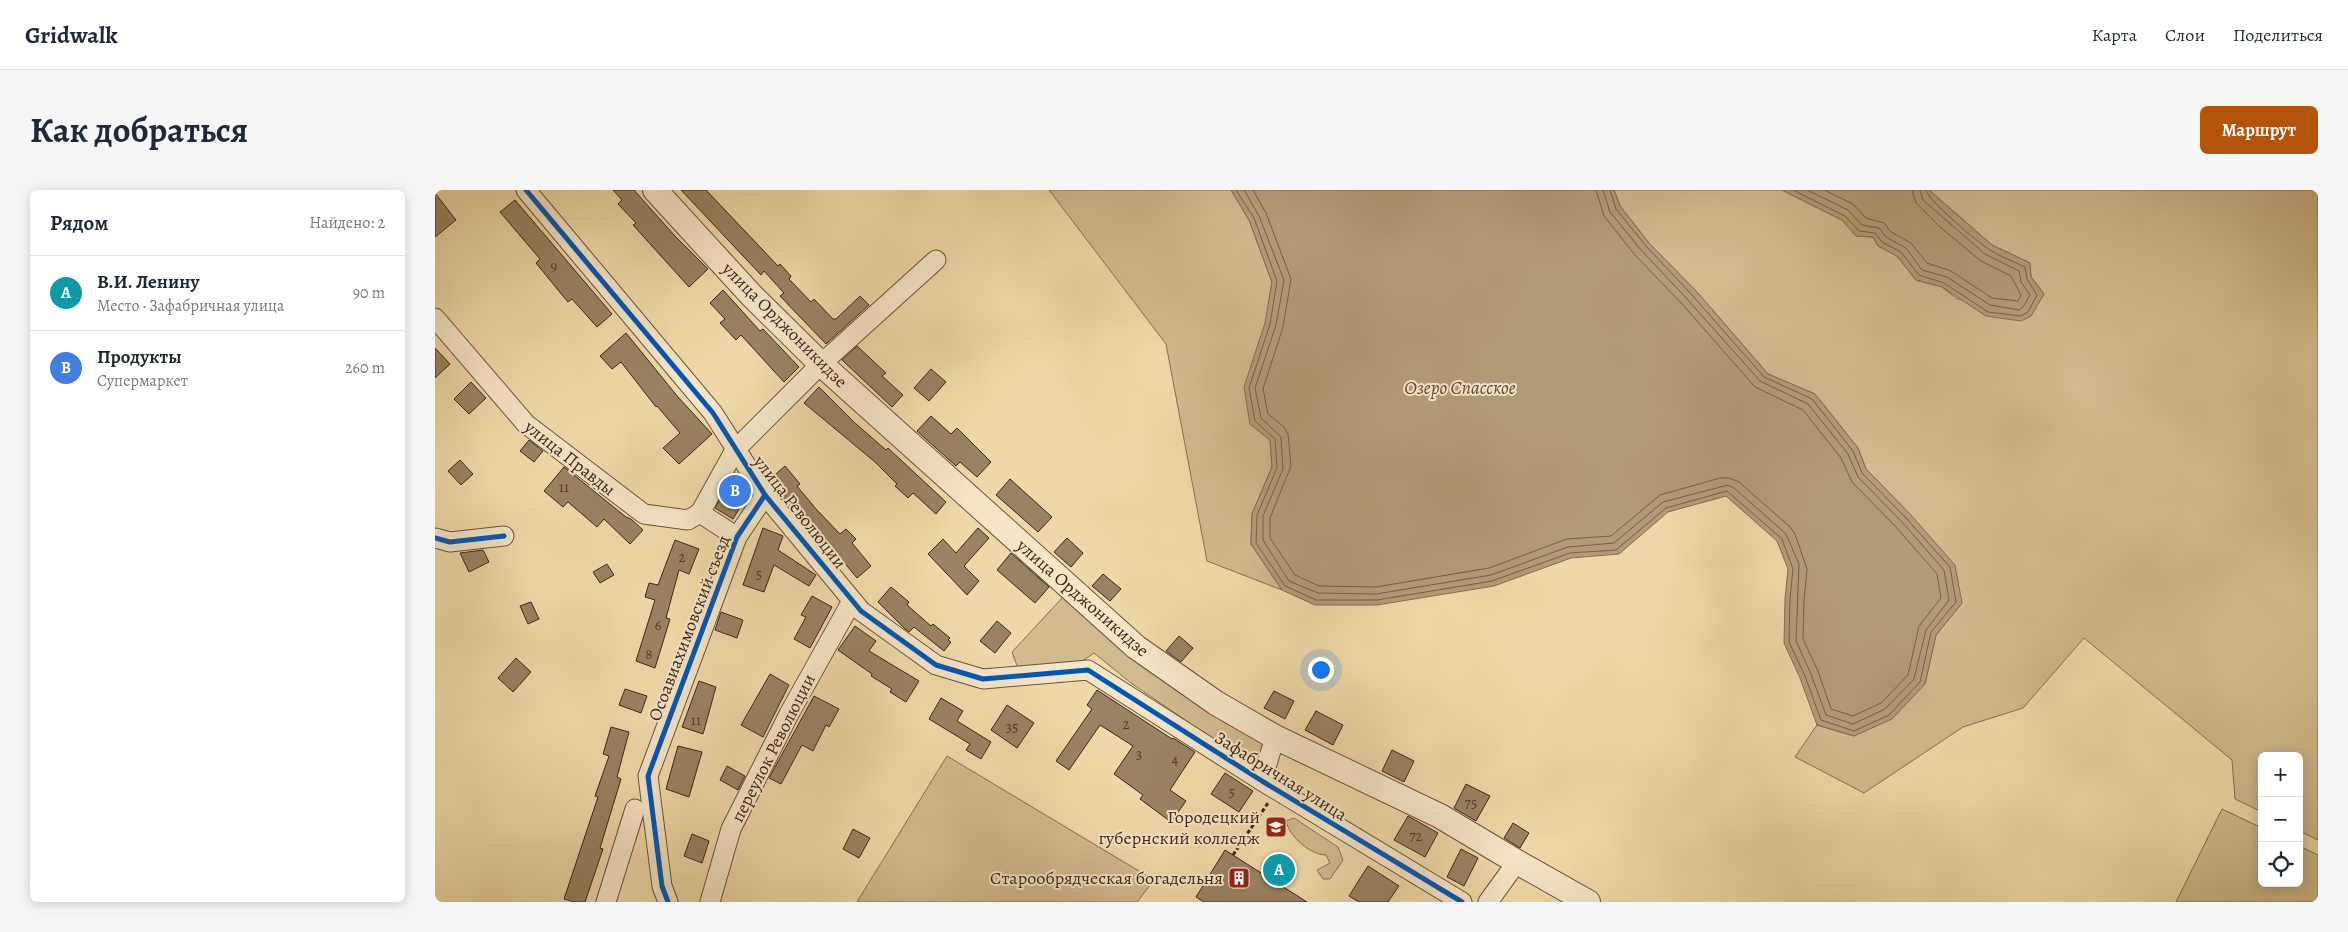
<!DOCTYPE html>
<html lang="ru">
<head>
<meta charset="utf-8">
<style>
	:root { --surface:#fff; --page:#f6f6f7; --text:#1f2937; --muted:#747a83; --line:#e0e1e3; --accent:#b45309 }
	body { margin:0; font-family:Alegreya,serif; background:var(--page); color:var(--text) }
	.controls { position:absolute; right:15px; bottom:15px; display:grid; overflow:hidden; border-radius:8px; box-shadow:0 2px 12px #0003 }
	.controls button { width:45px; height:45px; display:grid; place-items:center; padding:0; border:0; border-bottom:1px solid var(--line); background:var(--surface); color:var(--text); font:25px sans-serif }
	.you { position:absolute; left:885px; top:479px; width:18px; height:18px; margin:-12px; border:4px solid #fff; border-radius:50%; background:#1a73e8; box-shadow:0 0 0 8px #1a73e833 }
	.badge { display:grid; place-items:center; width:32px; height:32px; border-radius:50%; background:var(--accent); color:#fff; font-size:16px; font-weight:700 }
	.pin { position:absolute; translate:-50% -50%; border:2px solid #fff; box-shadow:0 1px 5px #0006 }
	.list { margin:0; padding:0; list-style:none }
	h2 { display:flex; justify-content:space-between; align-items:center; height:65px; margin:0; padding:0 20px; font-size:21px }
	h2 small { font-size:16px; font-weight:400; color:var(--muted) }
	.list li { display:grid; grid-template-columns:32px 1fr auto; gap:15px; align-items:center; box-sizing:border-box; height:75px; padding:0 20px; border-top:1px solid var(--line) }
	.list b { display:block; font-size:19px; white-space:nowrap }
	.list p { margin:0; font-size:16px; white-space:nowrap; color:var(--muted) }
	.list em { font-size:16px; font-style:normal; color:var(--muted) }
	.icon { flex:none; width:28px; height:28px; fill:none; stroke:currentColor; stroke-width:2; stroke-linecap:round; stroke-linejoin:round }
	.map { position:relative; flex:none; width:1883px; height:712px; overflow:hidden; border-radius:8px }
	header { display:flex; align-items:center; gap:30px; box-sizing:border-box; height:70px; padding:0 25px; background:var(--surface); border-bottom:1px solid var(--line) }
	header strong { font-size:24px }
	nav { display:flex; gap:28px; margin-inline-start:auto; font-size:18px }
	.intro { display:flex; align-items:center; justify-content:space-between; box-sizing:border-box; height:120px; padding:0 30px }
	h1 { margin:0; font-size:35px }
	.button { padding:12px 22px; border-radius:8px; background:var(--accent); color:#fff; font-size:18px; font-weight:700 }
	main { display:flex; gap:30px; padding:0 30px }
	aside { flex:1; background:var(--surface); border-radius:8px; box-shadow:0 2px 12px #0003 }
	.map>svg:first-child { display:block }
	.green { fill:#d1bb8f; stroke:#867053 }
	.water { fill:#b29c77; stroke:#826d51 }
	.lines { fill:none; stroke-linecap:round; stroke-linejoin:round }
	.shore { stroke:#766147; stroke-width:1 }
	.building { fill:#998362; stroke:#3b2617 }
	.minor-casing { stroke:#68533b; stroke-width:21 }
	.tertiary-casing { stroke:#68533b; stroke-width:26 }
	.path { stroke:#3b2617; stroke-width:3; stroke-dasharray:4 2.5; stroke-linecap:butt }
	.minor { stroke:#f5e6c6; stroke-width:19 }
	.tertiary { stroke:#f5e6c6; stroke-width:24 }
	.cycleway-casing { stroke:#f5e6c6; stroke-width:8 }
	.cycleway { stroke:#0057b8; stroke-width:5 }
	.labels { text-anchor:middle; stroke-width:4; stroke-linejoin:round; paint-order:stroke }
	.number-label { font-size:15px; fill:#523d2a }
	.street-label { font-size:18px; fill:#3b2617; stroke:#f5e6c6 }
	.poi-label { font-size:18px; fill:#3b2617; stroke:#f5e6c6; text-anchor:end }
	.water-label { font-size:19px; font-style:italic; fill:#5f4934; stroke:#f5e6c6 }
</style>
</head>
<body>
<header>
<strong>Gridwalk</strong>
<nav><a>Карта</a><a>Слои</a><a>Поделиться</a></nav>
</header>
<div class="intro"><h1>Как добраться</h1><a class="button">Маршрут</a></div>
<main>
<aside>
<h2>Рядом<small>Найдено: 2</small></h2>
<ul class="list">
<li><span class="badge" style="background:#0f9aa8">A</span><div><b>В.И. Ленину</b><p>Место · Зафабричная улица</p></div><em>90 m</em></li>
<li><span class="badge" style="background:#3f7fe0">B</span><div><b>Продукты</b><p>Супермаркет</p></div><em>260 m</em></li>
</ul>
</aside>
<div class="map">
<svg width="1883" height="712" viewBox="0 0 1883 712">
	<rect width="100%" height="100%" fill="#f0d9a8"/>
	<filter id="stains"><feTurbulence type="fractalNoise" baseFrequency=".004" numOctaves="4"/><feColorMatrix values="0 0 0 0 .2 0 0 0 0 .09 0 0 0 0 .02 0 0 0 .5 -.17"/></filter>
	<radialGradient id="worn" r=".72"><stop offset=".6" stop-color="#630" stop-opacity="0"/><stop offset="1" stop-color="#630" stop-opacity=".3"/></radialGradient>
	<g class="green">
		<path d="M614,0H796L814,30L837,92L815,234L835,250L837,277L817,324L816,354L847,400L772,371L731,154Z"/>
		<path d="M1179,0H1347L1407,30L1421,46L1438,47L1443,56L1462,66L1481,90L1507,97L1522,109L1609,104L1596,87L1595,73L1557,55L1494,0H1883V650L1864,641V566H1827V622L1800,609L1797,570L1649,448L1588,518L1528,537L1429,603L1360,567L1382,535L1419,546L1490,494L1501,445L1527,413L1475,324L1431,279L1423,258L1380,204L1333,184L1262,102L1214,53L1185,16Z"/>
		<path d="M628,407L828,551L822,579L696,493L659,463L643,474L584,481L577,462Z"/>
		<path d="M512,566L719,690L702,712H422Z"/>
		<path d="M1787,619L1827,638V693H1864V656L1883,665V712H1741Z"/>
		<path d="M859,628L903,657L908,670L895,689H888L882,680L895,673L891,665C875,665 854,646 851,631Z"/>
	</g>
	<g class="water">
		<path d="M796,0H1179L1185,16L1214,53L1262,102L1333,184L1380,204L1423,258L1431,279L1475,324L1520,375L1527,413L1501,445L1490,494L1457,529L1419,546L1382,535L1365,488L1349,453L1350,409L1353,379L1342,351L1291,306L1233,322L1184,364L1136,368L1059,396L942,415H880L847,400L816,354L817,324L837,277L835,250L815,234L809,197L830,133L837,92L814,30Z"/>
		<path d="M1347,0H1494L1557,55L1595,73L1596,87L1609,104L1596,126L1586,131L1551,126L1507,97L1481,90L1462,66L1443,56L1438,47L1421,46L1407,30Z"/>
	</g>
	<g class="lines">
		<g class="shore">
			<path d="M801,0L819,28L842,91L835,134L814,198L820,231L840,249L842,278L822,325L821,353L850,396L881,410H942L1057,391L1135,363L1181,360L1231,318L1292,301L1347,349L1358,379L1355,409L1354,452L1370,486L1386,530L1419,541L1454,525L1485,492L1496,442L1521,412L1515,377L1471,328L1427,283L1418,261L1377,209L1329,187L1258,106L1211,56L1181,19L1175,0"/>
			<path d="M809,0L824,26L849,90L841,135L820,198L826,228L846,247L848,279L828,326V350L854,391L883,403L941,404L1056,385L1133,357L1179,353L1228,312L1293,295L1299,298L1351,344L1364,374L1361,451L1376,484L1391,525L1418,534L1450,519L1479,489L1491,440L1514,410L1509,380L1467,332L1423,287L1413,264L1373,214L1325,191L1253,110L1206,60L1175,22L1168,0"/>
			<path d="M818,0L831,23L856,89L848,137L828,199L833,224L849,237L853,244L856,276L835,328V348L860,385L884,396L941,397L1054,378L1132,349L1176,346L1225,305L1285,288H1294L1304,292L1355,337L1360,344L1372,379L1369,410L1368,449L1383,481L1396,519L1418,526L1446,513L1473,485L1484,436L1506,408L1502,384L1461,337L1417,292L1406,268L1368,220L1320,197L1248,115L1200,65L1169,26L1161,0"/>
			<path d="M1358,0L1410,26L1424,41L1440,43L1447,52L1466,62L1484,85L1509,93L1553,122L1586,126L1593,122L1602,105L1592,89L1590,77C1578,71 1566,67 1555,60C1544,53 1492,10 1491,0"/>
			<path d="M1372,0L1413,20L1427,35L1444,38L1451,47L1471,58L1487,80L1512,87L1555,115L1584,120L1588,117L1595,105L1586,92L1584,81L1550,64L1488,10L1485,0"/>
			<path d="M1389,0L1418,14L1431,28L1449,33L1456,42L1476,53L1492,73L1516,81L1557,108L1583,111L1586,105L1576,86L1546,71L1505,37L1481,13L1477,0"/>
		</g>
	</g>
	<g class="building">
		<path d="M178,0H199L239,45L273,79L254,97L198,35L201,33L183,14L187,10Z"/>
		<path d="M246,0H271L343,76L345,74L356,86L354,89L376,112L379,109L398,129H401L425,106L434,115L391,154L345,106L349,103L329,81L326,85Z"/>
		<path d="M0,3L21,30L0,47Z"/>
		<path d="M80,10L177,124L162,137L137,109L133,112L123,100L101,73L105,69L65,22Z"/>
		<path d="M288,100L325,141L328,139L364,177L349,192L306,145L301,150L285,133L290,129L275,113Z"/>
		<path d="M191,143L243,207L277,244L244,274L228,258L245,243L222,216L221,217L186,172L177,179L165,166Z"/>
		<path d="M422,156L451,183L447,186L468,205L457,217L407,170Z"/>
		<path d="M0,158L15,174L0,188Z"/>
		<path d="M496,179L511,192L494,211L479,198Z"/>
		<path d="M36,192L51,208L34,224L19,209Z"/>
		<path d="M384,197L420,233L451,260L453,258L511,312L501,324L478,303L473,308L460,296L462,294L440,272L369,213Z"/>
		<path d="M496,226L516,244L522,238L556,272L542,287L525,272L521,276L482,241Z"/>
		<path d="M94,250L108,261L99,272L85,261Z"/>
		<path d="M25,270L38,284L26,295L13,281Z"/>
		<path d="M350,276L365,294L362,296L381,319L405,344L411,339L421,349L417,353L436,376L422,388L403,365L401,367L391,357L394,354L369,325L365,328L334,290Z"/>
		<path d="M129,277L191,327L196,329L208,340L195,354L169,329L162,337L133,312L128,317L109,301Z"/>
		<path d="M575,289L617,327L603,342L561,305Z"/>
		<path d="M295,292L313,304L298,329L280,318Z"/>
		<path d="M328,338L348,346L343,360L381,385L374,396L339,375L329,402L308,395Z"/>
		<path d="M543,338L554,348L529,376L544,391L532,405L493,364L508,349L521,363Z"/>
		<path d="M632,348L648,363L636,377L619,362Z"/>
		<path d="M240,350L264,359L254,384L244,380L231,428L235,429L220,478L201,471L220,410L210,407L214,393L223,395Z"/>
		<path d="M48,360L54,372L34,382L25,363Z"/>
		<path d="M576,363L614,397L600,413L562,380Z"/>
		<path d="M172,374L179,385L165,393L158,382Z"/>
		<path d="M668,384L686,399L675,411L657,396Z"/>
		<path d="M456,397L474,412L472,415L496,436L498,434L515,448L513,450L516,452L509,461L479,437L474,442L469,438L443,412Z"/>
		<path d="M377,406L397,417L375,458L359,449L371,427L366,425Z"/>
		<path d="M96,412L104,429L93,434L85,416Z"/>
		<path d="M286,422L308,430L302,448L280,440Z"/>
		<path d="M562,431L576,443L560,463L545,451Z"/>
		<path d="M420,436L441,451L434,461L484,491L471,512L455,502L457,499L436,486L437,484L403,460Z"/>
		<path d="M744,446L758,458L746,472L731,461Z"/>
		<path d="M81,468L96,482L78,502L63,488Z"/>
		<path d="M335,484L354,495L328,547L306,535Z"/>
		<path d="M264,491L281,497L268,544L247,537Z"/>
		<path d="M190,499L212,506L206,523L184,515Z"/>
		<path d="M662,500L737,549L738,548L760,562L735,600L751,611L736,632L705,609L708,605L679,584L698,556L665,535L634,580L621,571L657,519L652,515Z"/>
		<path d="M839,501L859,511L850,529L829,518Z"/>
		<path d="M379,506L404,519L394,537L391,535L378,561L367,555L346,594L334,588Z"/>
		<path d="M506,508L528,521L522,531L556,552L546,569L531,560L535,554L494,529Z"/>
		<path d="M572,515L599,533L582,558L556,540Z"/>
		<path d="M881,521L908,535L898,555L870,540Z"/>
		<path d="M176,537L194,542L182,587L186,589L165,658L168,659L150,712H139L129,709L163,607L160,606L174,566L168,564Z"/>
		<path d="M243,556L267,562L254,607L231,599Z"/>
		<path d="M957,560L979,571L969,592L947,581Z"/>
		<path d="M292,576L310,586L303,600L285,590Z"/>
		<path d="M790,583L818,601L804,622L776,604Z"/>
		<path d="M1031,594L1055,606L1041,631L1019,618Z"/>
		<path d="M973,626L1003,643L990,667L959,650Z"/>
		<path d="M1078,633L1094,643L1085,658L1069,648Z"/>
		<path d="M418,639L435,648L424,668L408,659Z"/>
		<path d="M257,644L274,651L267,673L249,666Z"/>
		<path d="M1026,659L1043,668L1029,696L1012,687Z"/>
		<path d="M790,660L801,667L872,712H769L761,707Z"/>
		<path d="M933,676L964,696L953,712H924L914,706Z"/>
	</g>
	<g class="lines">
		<g class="minor-casing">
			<g id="minor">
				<path d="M91,0L278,223L330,305L426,421L501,475L548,489L653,480L827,591L1027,712"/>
				<path d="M0,128L91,234L209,324L253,330L265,323L302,347"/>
				<path d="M265,323L300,260L386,174L501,70"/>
				<path d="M0,348L15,352L69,346"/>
				<path d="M827,591L840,547"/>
				<path d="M171,712L200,619"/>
				<path d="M233,712L227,696L213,586L302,347L330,305"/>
				<path d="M275,712L296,639L354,524L417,411"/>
				<path d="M1053,712L1082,672"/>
			</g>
		</g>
		<g class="tertiary-casing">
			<path id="tertiary" d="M220,0L317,106L386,174L701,457L781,513L840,547L1005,626L1082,672L1153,712"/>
		</g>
		<path class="path" d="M798,665L833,613"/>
		<use href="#minor" class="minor"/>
		<use href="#tertiary" class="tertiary"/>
		<g class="cycleway-casing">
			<g id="cycleway">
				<path d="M91,0L278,223L330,305L426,421L501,475L548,489L653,480L827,591L1027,712"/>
				<path d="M0,348L15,352L69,346"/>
				<path d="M233,712L227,696L213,586L302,347L330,305"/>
			</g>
		</g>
		<use href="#cycleway" class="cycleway"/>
	</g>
	<defs>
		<g id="university-square" transform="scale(1.125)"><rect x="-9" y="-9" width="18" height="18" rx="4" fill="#8f2418" stroke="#f5e6c6"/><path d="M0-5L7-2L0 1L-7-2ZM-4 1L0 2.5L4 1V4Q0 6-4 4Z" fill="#fff"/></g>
		<g id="building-square" transform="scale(1.125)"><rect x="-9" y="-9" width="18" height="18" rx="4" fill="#8f2418" stroke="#f5e6c6"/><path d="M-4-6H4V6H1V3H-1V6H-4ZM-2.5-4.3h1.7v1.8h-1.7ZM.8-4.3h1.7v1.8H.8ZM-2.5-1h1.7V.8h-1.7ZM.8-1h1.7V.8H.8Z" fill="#fff"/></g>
	</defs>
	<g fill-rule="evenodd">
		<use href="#university-square" x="841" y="637"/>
		<use href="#building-square" x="804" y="688"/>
	</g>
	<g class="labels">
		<g class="number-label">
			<text x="119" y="81">9</text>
			<text x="129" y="302">11</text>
			<text x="247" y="372">2</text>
			<text x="324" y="389">5</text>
			<text x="223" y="440">6</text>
			<text x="214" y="469">8</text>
			<text x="261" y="535">11</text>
			<text x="691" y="539">2</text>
			<text x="577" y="542">35</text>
			<text x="704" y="569">3</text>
			<text x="740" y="574">4</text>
			<text x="797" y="607">5</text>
			<text x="1036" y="618">75</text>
			<text x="981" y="651">72</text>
		</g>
		<g class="street-label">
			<text transform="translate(350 135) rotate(45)" y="6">улица Орджоникидзе</text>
			<text transform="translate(135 268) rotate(38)" y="6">улица Правды</text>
			<text transform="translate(365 322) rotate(52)" y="6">улица Революции</text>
			<text transform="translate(648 408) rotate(41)" y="6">улица Орджоникидзе</text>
			<text transform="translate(254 438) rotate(-69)" y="6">Осоавиахимовский съезд</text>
			<text transform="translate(338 558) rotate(-63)" y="6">переулок Революции</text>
			<text transform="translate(846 586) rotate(32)" y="6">Зафабричная улица</text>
		</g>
		<g class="poi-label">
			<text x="825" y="633">Городецкий<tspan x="825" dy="21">губернский колледж</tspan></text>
			<text x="788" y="694">Старообрядческая богадельня</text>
		</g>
		<g class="water-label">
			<text x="1025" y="204">Озеро Спасское</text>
		</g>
	</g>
	<rect width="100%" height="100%" filter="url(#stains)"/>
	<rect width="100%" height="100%" fill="url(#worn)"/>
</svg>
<div class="controls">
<button>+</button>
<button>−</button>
<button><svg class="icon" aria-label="locate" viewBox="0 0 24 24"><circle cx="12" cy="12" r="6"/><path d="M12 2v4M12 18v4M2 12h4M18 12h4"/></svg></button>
</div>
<div class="you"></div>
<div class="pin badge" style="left:844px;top:680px;background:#0f9aa8">A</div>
<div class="pin badge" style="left:300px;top:301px;background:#3f7fe0">B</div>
</div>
</main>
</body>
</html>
